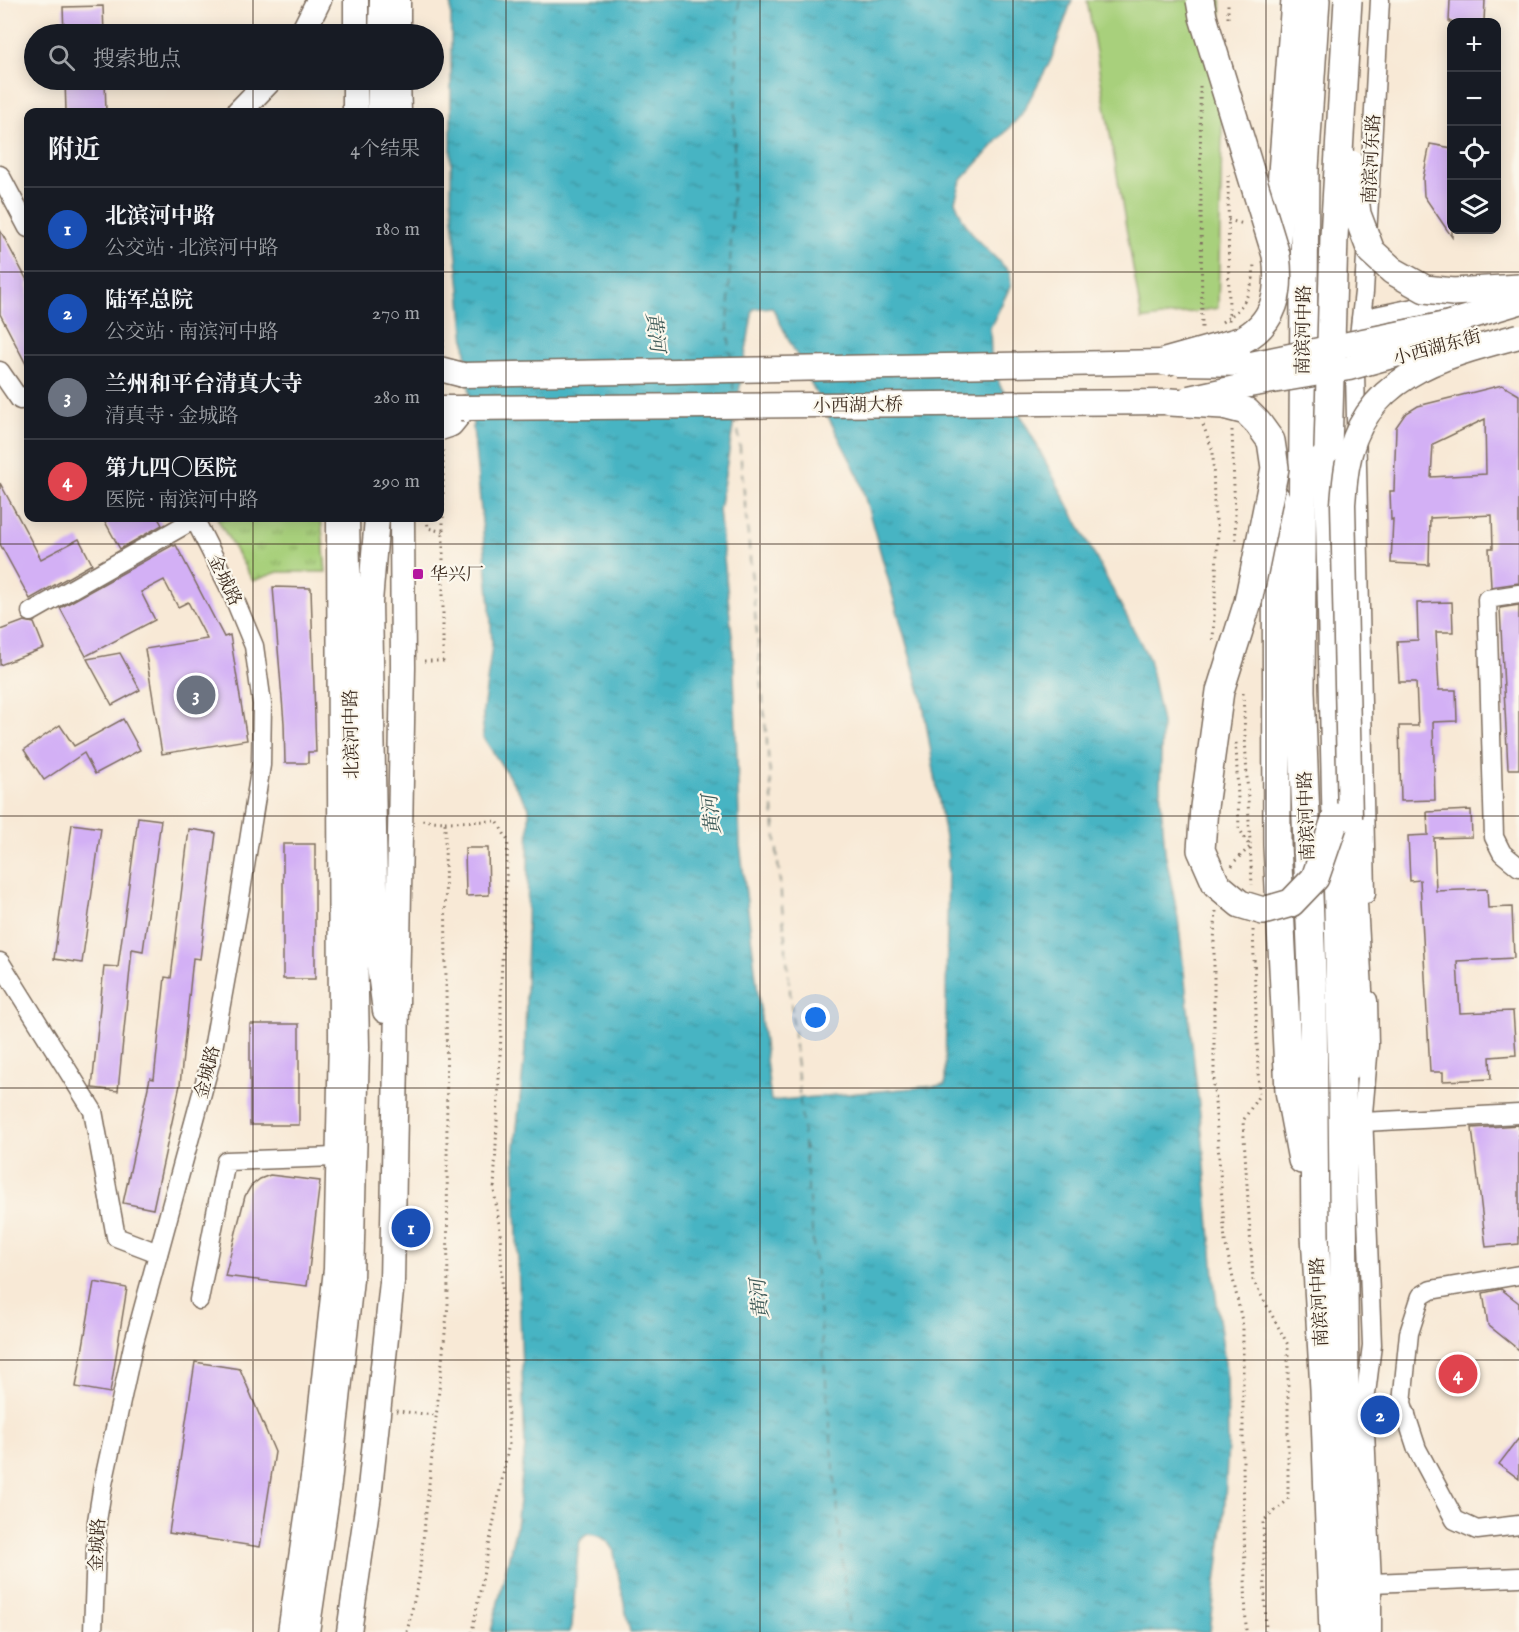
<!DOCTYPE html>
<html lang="zh">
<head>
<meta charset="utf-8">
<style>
	:root { --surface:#171b24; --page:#242831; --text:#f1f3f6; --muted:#9ea1a6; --line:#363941; --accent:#2563eb }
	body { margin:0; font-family:"IM FELL English","Noto Serif SC",serif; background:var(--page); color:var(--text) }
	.controls { position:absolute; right:18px; top:18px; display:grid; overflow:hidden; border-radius:12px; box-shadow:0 3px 15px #0003 }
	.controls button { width:54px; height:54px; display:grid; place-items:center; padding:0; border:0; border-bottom:2px solid var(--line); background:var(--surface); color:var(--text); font:30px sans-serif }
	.you { position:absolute; left:816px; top:1018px; width:21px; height:21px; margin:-15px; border:4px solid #fff; border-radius:50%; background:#1a73e8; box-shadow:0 0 0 9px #1a73e833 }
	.badge { display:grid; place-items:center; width:39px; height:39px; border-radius:50%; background:var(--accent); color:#fff; font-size:20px; font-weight:700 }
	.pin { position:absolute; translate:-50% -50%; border:3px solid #fff; box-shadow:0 2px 6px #0006 }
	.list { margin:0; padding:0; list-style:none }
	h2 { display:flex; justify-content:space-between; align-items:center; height:78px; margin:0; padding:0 24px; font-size:26px }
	h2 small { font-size:20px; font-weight:400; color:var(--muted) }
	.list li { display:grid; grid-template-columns:39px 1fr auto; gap:18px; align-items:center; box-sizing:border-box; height:84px; padding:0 24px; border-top:2px solid var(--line) }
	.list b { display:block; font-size:22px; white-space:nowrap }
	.list p { margin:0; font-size:20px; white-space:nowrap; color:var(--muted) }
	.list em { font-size:20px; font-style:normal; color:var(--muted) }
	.icon { flex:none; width:33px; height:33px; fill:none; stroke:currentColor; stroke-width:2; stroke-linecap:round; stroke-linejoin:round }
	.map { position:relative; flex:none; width:1519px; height:1632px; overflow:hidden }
	.search { position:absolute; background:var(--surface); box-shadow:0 3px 15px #0003; left:24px; top:24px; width:420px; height:66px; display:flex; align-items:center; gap:15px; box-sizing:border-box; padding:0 21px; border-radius:33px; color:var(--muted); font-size:22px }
	.panel { position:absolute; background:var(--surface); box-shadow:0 3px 15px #0003; left:24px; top:108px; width:420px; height:414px; border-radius:12px }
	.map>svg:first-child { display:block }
	.grass { fill:url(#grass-tufts); stroke:#727d4c; stroke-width:1.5 }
	.park { fill:#a8d07b; stroke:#727d4c; stroke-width:1.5 }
	.water { fill:url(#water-ripples); stroke:#416f70; stroke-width:1.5; fill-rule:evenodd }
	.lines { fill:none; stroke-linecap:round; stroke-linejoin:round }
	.ferry { stroke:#3f5a58; stroke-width:1.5; stroke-dasharray:8 6; stroke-linecap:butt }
	.building { fill:#d3b0f5; fill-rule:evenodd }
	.minor-casing { stroke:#7d6d5e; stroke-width:21 }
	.major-casing { stroke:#7d6d5e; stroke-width:27 }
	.highway-casing { stroke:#7d6d5e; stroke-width:30 }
	.path { stroke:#7d6d5e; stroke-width:3; stroke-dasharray:1.5 4.5; stroke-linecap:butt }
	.minor { stroke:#fff; stroke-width:18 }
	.major { stroke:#fff; stroke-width:24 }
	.highway { stroke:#fff; stroke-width:27 }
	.major-bridge-casing { stroke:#7d6d5e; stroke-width:27; stroke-linecap:butt }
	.highway-bridge-casing { stroke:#7d6d5e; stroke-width:30; stroke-linecap:butt }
	.path-bridge { stroke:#7d6d5e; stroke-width:3; stroke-dasharray:1.5 4.5; stroke-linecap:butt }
	.major-bridge { stroke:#fff; stroke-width:24 }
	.highway-bridge { stroke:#fff; stroke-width:27 }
	.grid { fill:none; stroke:#3b2a1e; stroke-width:1.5; stroke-opacity:0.55 }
	.poi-dot { fill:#b5179e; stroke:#fbf7ec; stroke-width:2 }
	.labels { text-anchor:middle; stroke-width:4.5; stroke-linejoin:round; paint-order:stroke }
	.street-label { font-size:18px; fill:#3b2a1e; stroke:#fbf7ec }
	.poi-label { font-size:18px; fill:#3b2a1e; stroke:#fbf7ec; text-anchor:start }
	.water-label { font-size:20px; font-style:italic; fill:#3f5a58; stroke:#fbf7ec }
</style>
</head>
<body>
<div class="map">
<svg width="1519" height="1632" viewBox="0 0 1519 1632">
	<defs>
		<pattern id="grass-tufts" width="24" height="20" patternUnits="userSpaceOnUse" patternTransform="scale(1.5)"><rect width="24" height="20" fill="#a8d07b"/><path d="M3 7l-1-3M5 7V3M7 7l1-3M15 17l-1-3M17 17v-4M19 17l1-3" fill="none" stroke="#8aa964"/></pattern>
		<pattern id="water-ripples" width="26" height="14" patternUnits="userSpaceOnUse" patternTransform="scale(1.5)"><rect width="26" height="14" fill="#47b4c3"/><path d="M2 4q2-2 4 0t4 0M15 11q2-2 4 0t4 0" fill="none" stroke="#3c939e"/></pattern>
	</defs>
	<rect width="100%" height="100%" fill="#fbf7ec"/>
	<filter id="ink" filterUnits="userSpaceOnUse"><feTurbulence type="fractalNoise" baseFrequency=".0167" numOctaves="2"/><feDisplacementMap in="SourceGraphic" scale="12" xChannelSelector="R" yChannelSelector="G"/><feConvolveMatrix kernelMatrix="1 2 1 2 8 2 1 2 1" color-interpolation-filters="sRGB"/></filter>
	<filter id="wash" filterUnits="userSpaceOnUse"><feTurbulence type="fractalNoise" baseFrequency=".008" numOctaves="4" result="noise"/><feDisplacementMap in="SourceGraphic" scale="24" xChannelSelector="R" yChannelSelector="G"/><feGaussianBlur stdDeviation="1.35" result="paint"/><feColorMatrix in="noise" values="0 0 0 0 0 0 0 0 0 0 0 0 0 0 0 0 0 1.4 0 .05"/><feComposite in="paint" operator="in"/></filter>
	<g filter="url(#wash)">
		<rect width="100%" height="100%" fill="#f8e9d6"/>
		<path class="grass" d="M217,518H321L326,572H278L253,581Z"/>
		<path class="park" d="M1087,0H1221L1222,136L1218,308L1142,320Z"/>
		<path class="water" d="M451,0H1072L1051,60L1021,115L961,181L955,201L963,220L976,239L1010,272L1011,285L990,328L991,353L1000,386L1023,419L1149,659L1162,723L1160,789L1165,852L1178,918L1203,1142L1215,1288L1227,1379L1228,1443L1224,1518L1210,1632H630L613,1548C605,1537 599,1535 587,1534L580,1541L578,1550L572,1626L570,1632H491L516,1527L525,1447L514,1156L525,1051L529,807L483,737V711L492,645L490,605L451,196ZM772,307L859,477L922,698L948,856L945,1085L771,1101L740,844L733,645L719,510L753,309Z"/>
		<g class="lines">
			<g class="ferry">
				<path d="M731,359L728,329L739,0"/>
				<path d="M733,382L734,395"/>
				<path d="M737,417L849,1632"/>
			</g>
		</g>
		<g id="blocks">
			<g class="building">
				<path d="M1450,0H1485L1484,22H1449Z"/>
				<path d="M103,6L104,34H64L63,7Z"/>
				<path d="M65,80H105L106,112H66Z"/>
				<path d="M1430,144L1452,148V237L1424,196L1423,178Z"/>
				<path d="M0,230L28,282V368L0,314Z"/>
				<path d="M1502,385L1519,395V583L1491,587L1489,548H1493L1492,515L1430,518L1429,565L1391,563L1393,519L1391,520L1390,491H1394L1396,427L1405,414L1418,406ZM1485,419L1486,474L1431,477L1433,444Z"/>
				<path d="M0,483L41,559L79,539L92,564L30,599L0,544Z"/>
				<path d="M103,518H158L162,525L120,549Z"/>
				<path d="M173,545L174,546L176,545L224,637L230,635L247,740L162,754L145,649L207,639L188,602L178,607L164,580L141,592L155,620L86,656L60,608Z"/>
				<path d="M273,587L311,588L316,752H308V763H285L284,723Z"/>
				<path d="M1452,602L1453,632H1436L1439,690H1456L1457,721L1433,722L1435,800L1401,801L1399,726H1418L1416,682H1399L1397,641L1418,640L1417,603Z"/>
				<path d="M1519,605V769H1508L1500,608Z"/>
				<path d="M24,621L34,623L44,648L0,665V630Z"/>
				<path d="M120,653L140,690L112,705L87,659Z"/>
				<path d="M123,719L140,750L95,774L84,753L44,780L24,750L60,725L74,746Z"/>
				<path d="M1471,810L1472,837L1434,838L1436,891L1487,889L1488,908L1512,907L1514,958L1457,961L1460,1013L1513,1011L1516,1055L1490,1057L1491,1079L1443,1081V1072H1430L1420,880L1410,881L1408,836L1428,835L1427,812Z"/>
				<path d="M138,817L161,820L143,951L132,949L118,1091L92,1088L104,966L118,967Z"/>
				<path d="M72,824L101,828L82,963L54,959Z"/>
				<path d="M189,829L216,833L200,959L193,958L180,1085L153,1209L123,1203L150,1078L154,1079L165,977L171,978Z"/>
				<rect x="283" y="844" width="32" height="135"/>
				<path d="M465,848H488L489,895L466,896Z"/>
				<rect x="250" y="1024" width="49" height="101"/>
				<path d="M1519,1125V1244L1486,1247L1472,1128Z"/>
				<path d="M270,1175L320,1181L307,1286L225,1276L245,1196L251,1186L260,1179Z"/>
				<path d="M94,1282L127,1288L110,1393L76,1387Z"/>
				<path d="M1501,1289L1519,1303V1350L1488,1325L1483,1293Z"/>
				<path d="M195,1362L240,1369L275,1452L260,1547L169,1533Z"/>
				<path d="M1519,1438V1479L1499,1464Z"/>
			</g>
		</g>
	</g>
	<g filter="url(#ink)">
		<use href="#blocks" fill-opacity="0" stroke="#7d6d5e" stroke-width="1.5"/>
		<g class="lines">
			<g class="minor-casing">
				<g id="minor">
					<path d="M0,175L28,228"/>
					<path d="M1361,319L1456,299"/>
					<path d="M0,371L20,400L28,395"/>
					<path d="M1519,594L1487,599L1494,837L1502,853L1519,867"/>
					<path d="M31,612L195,519"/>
					<path d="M1366,894L1355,371L1364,292L1380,0"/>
					<path d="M0,962L93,1111L116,1237L158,1253"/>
					<path d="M1368,1000L1369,1045L1363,1113L1372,1345L1364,1410L1372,1583V1632"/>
					<path d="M1363,1122L1519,1114"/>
					<path d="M1519,1275L1431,1290L1421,1296L1409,1333L1402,1403L1417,1449L1455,1520L1477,1530L1519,1525"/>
					<path d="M199,1300L226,1161L335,1157"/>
					<path d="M1364,1410L1406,1414"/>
					<path d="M1372,1583L1519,1577"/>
					<path d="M93,1632L97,1521L103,1484L133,1346L211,1060L239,904L261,765L262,704L254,646L232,593L194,518"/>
					<path d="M287,1632L311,1470L333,1269L338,1038L336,518"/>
				</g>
			</g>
			<g class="major-casing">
				<g id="major">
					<path d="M398,0V34"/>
					<path d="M302,34L319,0"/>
					<path d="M356,34V0"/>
					<path d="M381,34L382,0"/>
					<path d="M398,80L399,112"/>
					<path d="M239,112L270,80"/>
					<path d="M355,112V80"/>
					<path d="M379,112L380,80"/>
					<path d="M463,375L1165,362"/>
					<path d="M451,424L464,408L1170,402"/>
					<path d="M377,518L370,602L376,943L385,1011"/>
					<path d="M1347,1070L1354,1042L1360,990L1350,818"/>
					<path d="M307,1632L329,1483L351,1279L357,1047L347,518"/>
					<path d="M349,1632L370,1488L392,1282L403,667L402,518"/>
				</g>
			</g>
			<g class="highway-casing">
				<g id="highway">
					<path d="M1316,0L1305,168L1301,691L1313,997L1315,1235L1324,1389L1333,1632"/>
					<path d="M1276,253L1295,0"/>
					<path d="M1328,449L1342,1093L1345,1388L1355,1632"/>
					<path d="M1276,498L1277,845L1289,1091L1302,1160"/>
				</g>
			</g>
			<g class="path">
				<path d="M1228,18V0"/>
				<path d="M1200,86L1202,331"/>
				<path d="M1228,175L1229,321"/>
				<path d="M1228,220L1244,224"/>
				<path d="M440,259H443V350"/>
				<path d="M1253,279L1254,264"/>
				<path d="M1203,425L1213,451L1214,509L1218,530L1213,640"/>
				<path d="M1232,430L1236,543"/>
				<path d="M427,518L428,528L443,532"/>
				<path d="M424,661H443V447"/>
				<path d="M1243,693L1252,885"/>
				<path d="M445,822L497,821L508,841L501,983V1033L494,1190L500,1230L509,1444L472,1632"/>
				<path d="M1232,866L1235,861L1250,847L1239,828L1236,742"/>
				<path d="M1216,911L1214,941V1088L1225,1241L1243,1326V1466L1246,1632"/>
				<path d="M1253,930L1259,1095L1243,1121L1253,1280L1288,1345V1500L1263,1521L1266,1632"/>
				<path d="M396,1411L436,1415"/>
				<path d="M407,1632L419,1578L448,1305L445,822L420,820"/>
			</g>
			<use href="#minor" class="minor"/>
			<use href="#major" class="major"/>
			<use href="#highway" class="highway"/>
			<g class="major-bridge-casing">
				<g id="major-bridge">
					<path d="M1178,363L1251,364L1446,324L1519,302"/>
					<path d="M440,369L463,375"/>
					<path d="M1189,398L1249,385L1349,368L1456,338"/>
					<path d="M440,408H464"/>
					<path d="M440,428L449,425"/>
					<path d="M1350,818L1343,504C1344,491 1345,479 1347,467C1362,376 1443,356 1519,336"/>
				</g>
			</g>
			<g class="highway-bridge-casing">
				<g id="highway-bridge">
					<path d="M1351,164L1357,214L1371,251L1393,271L1425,289L1453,292L1519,288"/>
					<path d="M1165,362L1240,341C1276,323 1281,292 1276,255L1203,17L1200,0"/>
					<path d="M1170,402L1223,405L1246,411L1258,423L1271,441L1275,468L1248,602L1220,691L1204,807L1201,850L1216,884L1240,904L1263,911L1291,903L1315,878L1336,817"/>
					<path d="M1328,449L1334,237L1348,0"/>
				</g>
			</g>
			<path class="path-bridge" d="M1222,322C1242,309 1246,302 1253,279"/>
			<use href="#major-bridge" class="major-bridge"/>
			<use href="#highway-bridge" class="highway-bridge"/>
		</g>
	</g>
	<path class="grid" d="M253,0V34M506,0V1632M760,0V1632M1013,0V1632M1266,0V1632M253,80V112M0,272H28M440,272H1519M253,518V1632M0,544H1519M0,816H1519M0,1088H1519M0,1360H1519"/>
	<rect class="poi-dot" x="412" y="568" width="12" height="12" rx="3"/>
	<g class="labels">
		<g class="street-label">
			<text transform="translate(1371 159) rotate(-87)" y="6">南滨河东路</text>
			<text transform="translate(1303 330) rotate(-89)" y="6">南滨河中路</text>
			<text transform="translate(1437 347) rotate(-15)" y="6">小西湖东街</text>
			<text transform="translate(858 405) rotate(-1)" y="6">小西湖大桥</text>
			<text transform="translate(225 580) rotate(64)" y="6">金城路</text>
			<text transform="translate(351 734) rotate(-91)" y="6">北滨河中路</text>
			<text transform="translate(1306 816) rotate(-92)" y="6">南滨河中路</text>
			<text transform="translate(207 1072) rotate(-76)" y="6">金城路</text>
			<text transform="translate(1319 1302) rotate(-93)" y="6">南滨河中路</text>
			<text transform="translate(97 1545) rotate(-87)" y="6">金城路</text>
		</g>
		<g class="poi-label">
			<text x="430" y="580">华兴厂</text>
		</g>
		<g class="water-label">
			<text transform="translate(656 332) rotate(83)" y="7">黄河</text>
			<text transform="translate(711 815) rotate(-96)" y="7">黄河</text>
			<text transform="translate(759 1299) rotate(-96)" y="7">黄河</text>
		</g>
	</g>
</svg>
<div class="controls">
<button>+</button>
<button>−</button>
<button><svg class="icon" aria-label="locate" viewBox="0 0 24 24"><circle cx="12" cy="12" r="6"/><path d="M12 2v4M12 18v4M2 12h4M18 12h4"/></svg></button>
<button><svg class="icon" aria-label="layers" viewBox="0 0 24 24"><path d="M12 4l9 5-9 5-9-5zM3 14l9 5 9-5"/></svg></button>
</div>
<div class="you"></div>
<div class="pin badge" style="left:411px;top:1228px;background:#1a4fb4">1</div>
<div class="pin badge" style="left:1380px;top:1415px;background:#1a4fb4">2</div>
<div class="pin badge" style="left:196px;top:695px;background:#6b7280">3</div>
<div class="pin badge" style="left:1458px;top:1374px;background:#e0444e">4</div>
<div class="search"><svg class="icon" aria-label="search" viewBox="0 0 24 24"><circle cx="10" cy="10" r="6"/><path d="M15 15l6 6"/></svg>搜索地点</div>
<section class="panel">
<h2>附近<small>4个结果</small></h2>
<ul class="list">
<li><span class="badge" style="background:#1a4fb4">1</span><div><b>北滨河中路</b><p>公交站 · 北滨河中路</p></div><em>180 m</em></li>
<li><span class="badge" style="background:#1a4fb4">2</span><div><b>陆军总院</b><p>公交站 · 南滨河中路</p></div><em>270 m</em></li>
<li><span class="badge" style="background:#6b7280">3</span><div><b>兰州和平台清真大寺</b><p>清真寺 · 金城路</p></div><em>280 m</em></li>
<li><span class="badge" style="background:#e0444e">4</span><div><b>第九四〇医院</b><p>医院 · 南滨河中路</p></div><em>290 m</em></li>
</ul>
</section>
</div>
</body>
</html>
